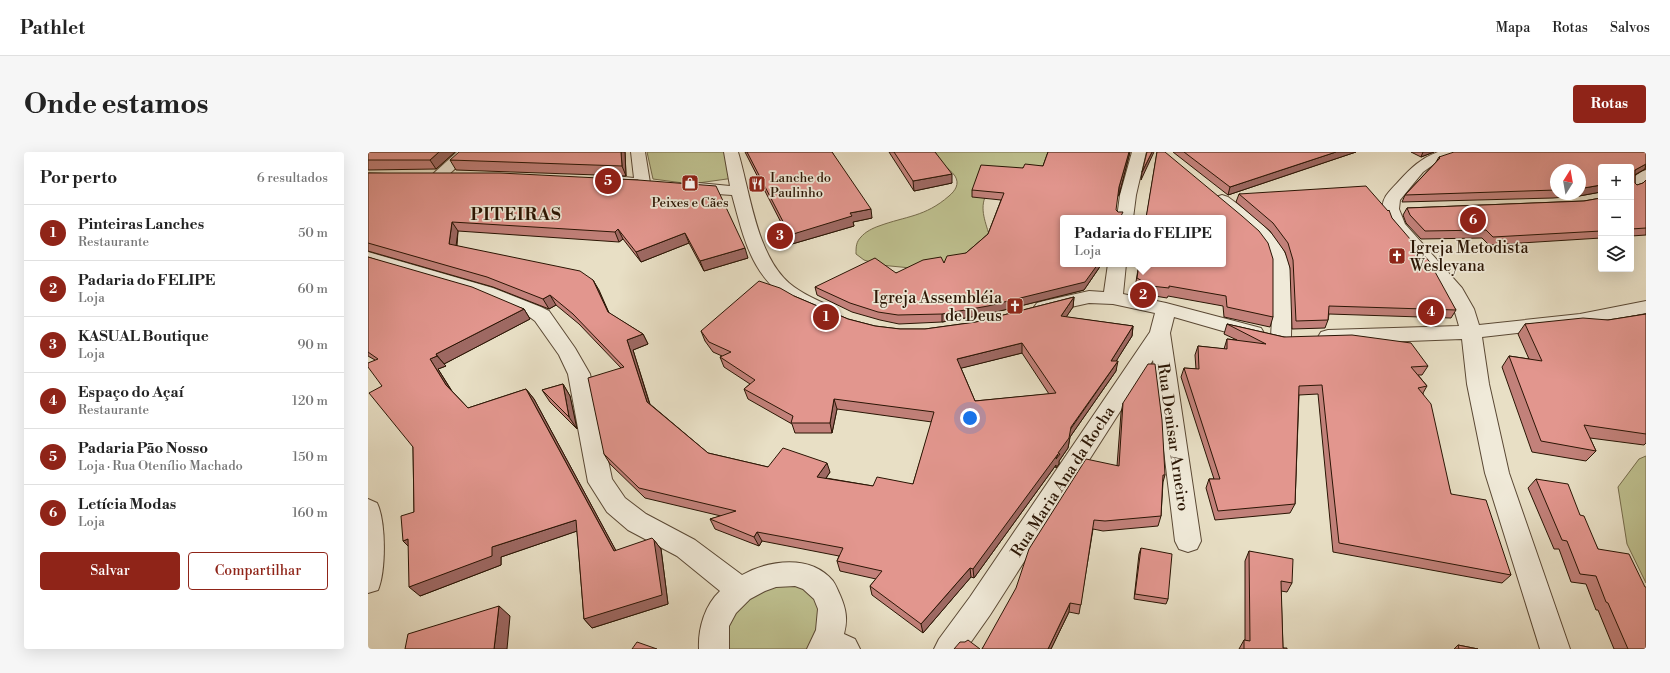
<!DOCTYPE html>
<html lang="pt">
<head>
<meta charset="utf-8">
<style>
	:root { --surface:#fff; --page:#f6f6f6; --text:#222; --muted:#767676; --line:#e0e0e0; --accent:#8f2418 }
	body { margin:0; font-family:"Libre Bodoni",serif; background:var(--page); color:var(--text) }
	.controls { position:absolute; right:12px; top:12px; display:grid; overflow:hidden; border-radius:4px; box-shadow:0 4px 16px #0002 }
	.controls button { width:36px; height:36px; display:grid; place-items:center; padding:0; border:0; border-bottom:1px solid var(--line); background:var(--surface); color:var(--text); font:20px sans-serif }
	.compass { position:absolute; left:1182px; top:12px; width:36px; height:36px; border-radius:50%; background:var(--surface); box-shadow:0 4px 16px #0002; rotate:11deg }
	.you { position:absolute; left:602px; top:266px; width:14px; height:14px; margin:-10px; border:3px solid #fff; border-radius:50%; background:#1a73e8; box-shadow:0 0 0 6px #1a73e833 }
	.badge { display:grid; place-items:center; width:26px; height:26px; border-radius:50%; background:var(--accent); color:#fff; font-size:13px; font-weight:700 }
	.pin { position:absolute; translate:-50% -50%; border:2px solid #fff; box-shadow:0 1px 4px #0006 }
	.popup { position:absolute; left:692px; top:63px; width:166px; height:52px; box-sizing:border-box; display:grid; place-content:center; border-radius:4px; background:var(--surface); filter:drop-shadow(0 1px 3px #0005); font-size:13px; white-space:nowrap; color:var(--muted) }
	.popup b { font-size:15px; color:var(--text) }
	.popup::after { content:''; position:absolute; left:50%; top:100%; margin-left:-8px; border:8px solid transparent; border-top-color:var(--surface) }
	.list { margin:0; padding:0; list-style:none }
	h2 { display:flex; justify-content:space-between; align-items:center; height:52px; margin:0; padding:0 16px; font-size:17px }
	h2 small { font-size:13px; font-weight:400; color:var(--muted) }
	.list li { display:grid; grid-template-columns:26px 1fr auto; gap:12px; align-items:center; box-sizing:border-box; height:56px; padding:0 16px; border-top:1px solid var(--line) }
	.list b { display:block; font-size:15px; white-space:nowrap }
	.list p { margin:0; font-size:13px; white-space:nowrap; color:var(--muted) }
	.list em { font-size:13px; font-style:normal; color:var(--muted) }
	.actions { display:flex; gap:8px; padding:12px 16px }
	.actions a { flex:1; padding:9px 0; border:1px solid var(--accent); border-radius:4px; text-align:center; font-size:14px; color:var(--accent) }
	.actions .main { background:var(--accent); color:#fff }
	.icon { flex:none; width:22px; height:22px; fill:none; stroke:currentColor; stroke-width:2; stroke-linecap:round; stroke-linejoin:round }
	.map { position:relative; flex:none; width:1278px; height:497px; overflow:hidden; border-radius:4px }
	header { display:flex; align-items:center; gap:24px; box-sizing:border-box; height:56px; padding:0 20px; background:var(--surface); border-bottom:1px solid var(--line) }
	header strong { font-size:19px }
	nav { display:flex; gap:22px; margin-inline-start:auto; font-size:14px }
	.intro { display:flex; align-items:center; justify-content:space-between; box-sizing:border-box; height:96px; padding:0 24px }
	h1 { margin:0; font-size:28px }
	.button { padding:10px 18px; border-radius:4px; background:var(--accent); color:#fff; font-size:14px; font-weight:700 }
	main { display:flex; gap:24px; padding:0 24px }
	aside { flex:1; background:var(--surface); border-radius:4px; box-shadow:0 4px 16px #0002 }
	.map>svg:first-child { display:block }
	.green { fill:#bec08f; stroke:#746a4a }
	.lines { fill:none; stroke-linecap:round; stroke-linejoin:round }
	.minor-casing { stroke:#5a4834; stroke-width:2 }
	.tertiary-casing { stroke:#5a4834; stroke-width:2 }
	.minor { fill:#f0ead9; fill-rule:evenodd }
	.tertiary { fill:#f0ead9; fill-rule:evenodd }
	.wall { fill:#c2817a; stroke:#2a1504; fill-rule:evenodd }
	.shaded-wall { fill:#9e6963; stroke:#2a1504 }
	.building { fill:#e2968e; stroke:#2a1504; fill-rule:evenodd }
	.labels { text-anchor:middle; stroke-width:3.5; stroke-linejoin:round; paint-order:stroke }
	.far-poi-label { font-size:13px; fill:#2a1504; stroke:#f0ead9; text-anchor:start }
	.poi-label { font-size:16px; fill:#2a1504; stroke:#f0ead9; text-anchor:start }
	.street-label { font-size:16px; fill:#2a1504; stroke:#f0ead9 }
	.far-district-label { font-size:17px; font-weight:bold; letter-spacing:1px; fill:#2a1504; stroke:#f0ead9 }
</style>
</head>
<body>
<header>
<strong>Pathlet</strong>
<nav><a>Mapa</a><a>Rotas</a><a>Salvos</a></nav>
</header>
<div class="intro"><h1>Onde estamos</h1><a class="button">Rotas</a></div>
<main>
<aside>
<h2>Por perto<small>6 resultados</small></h2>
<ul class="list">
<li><span class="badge">1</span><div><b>Pinteiras Lanches</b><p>Restaurante</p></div><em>50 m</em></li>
<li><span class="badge">2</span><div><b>Padaria do FELIPE</b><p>Loja</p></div><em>60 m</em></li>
<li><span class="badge">3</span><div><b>KASUAL Boutique</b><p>Loja</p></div><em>90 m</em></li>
<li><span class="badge">4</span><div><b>Espaço do Açaí</b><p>Restaurante</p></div><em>120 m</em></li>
<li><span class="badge">5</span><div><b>Padaria Pão Nosso</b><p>Loja · Rua Otenílio Machado</p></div><em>150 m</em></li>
<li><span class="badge">6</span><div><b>Letícia Modas</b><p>Loja</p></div><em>160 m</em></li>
</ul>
<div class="actions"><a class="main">Salvar</a><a>Compartilhar</a></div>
</aside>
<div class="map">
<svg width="1278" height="497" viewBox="0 0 1278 497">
	<rect width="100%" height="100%" fill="#e8dfc5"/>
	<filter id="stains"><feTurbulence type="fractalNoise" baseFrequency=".005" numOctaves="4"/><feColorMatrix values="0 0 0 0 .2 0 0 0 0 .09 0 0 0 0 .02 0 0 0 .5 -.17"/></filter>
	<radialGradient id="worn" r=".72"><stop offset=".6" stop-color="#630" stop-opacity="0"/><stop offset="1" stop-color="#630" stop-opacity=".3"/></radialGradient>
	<g class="green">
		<path d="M279,0H359L366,26L323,32L285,27Z"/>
		<path d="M555,0H685L680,12L618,43C611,57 618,71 622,86L599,106L543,116L512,113L496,108L488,102C488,95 488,90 493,85C497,80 505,76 511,74C538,64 557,65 581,44C587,39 592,32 587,24C580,14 564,7 555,0Z"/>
		<path d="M1278,304V431L1259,392L1250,335L1271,307Z"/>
		<path d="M410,425L453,440L449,497H354L364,452Z"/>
	</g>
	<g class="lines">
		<g class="minor-casing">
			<g id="minor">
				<path d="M89,0H105L77,26L72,28L67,26L64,23L67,20Z"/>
				<path d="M356,0H370C382,39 388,102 421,131C434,142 451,149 467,156L470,160L467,164C456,167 448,162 438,157C386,133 378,95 364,43L320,40L314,38L312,35L314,32L320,30L362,34Z"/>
				<path d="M764,0H778L768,43L765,66H749L752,43Z"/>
				<path d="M1070,0H1091L1089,3L1069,10L1055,20L1032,48L1031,57L1037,72L1094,136L1106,157L1111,173L1212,162L1278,149V161L1212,174L1114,185L1121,232L1141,321L1202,497H1172L1117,321L1099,232L1094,187L960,192L953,190L950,185L953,180L960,178L1091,174C1088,163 1085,152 1079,142C1064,120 1018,82 1015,57C1013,45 1024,37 1031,29C1043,16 1053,6 1070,0Z"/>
				<path d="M1278,18V30L1269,37L1263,39V27L1273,20Z"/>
				<path d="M854,43L860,45C881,61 909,80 919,106C927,130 923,161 923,186L920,191L913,193L906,191L903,186C904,161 909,123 898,101C888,80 866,65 848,51L846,48L848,45Z"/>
				<path d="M0,100L125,136L173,155L181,159L207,196L222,222L244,327L257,346L278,362L327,388L374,423C401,408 443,402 465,429C468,433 470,439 472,443C478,457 480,467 476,482L487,487L492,497H439L448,478L450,457L446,447L435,437L427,434L408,435L397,439L382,447L368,461L361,474V497H331C330,476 337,453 352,439L309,404L260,378L239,360L220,330L200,222L191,203L167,169L159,163L111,144L0,111Z"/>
				<path d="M740,112H758L755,142L798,151L893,176L896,181L893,186L886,188L806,165L802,181L833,389L829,397L820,400L811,397L807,389L785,208L622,463L598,497H566L571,487L602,445L782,180L787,161L745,152L721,151L676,161L669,159L666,155L669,151L676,149L721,139L736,140Z"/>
				<path d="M0,347L9,351C18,369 18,419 10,438L0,441Z"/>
			</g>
		</g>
		<g class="tertiary-casing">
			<path id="tertiary" d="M263,0H277L282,31L280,34L274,36L241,32L239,29L241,26L247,24L266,26Z"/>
		</g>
		<use href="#minor" class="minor"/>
		<use href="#tertiary" class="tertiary"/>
	</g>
	<g class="wall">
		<path d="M0,0H87L68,17L0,18Z"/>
		<path d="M257,0L258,24L88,18L82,8Z"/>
		<path d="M377,0H464L504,66L485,70L486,74L424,92Z"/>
		<path d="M521,0H567L584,31L546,39Z"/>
		<path d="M680,0H762L751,43L695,112H733L731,116L716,138L620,162L574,170L531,172L512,168L484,160L449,143L447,135L528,121L576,111L598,101L620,82L633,48L604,45V38L655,16L675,14Z"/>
		<path d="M789,0L905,165L902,175L856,165L855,154L800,144L799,146L781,143L767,136Z"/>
		<path d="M805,0H988L860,43Z"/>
		<path d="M1043,0H1066L1053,5Z"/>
		<path d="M1278,0V17H1277L1267,23V31L1269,33L1275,31L1278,28V83L1263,84V15H1233V40L1211,44L1185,46L1034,50L1037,43L1068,10L1071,5ZM1188,18H1212V42H1188Z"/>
		<path d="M0,21L270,28L380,106L336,119L321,91L273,110L255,87L251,90L90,79L89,94L225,128L241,161L275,182L280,192L265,198L282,252L340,301L400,315L462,320L458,326L505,334L545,332L564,270L469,257L464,281H427L424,272L380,247L376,237L382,232L356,215L352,205L354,204L345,200L337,189L333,179L426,144L480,167L507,174L532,177H557L608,170L706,145L705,155L698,165L765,174L764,184L748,209V219L702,285L700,296L691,309V312L688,316V313L606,426L603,425L555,481L504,443L502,434L508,427L472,419L469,409L471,404L394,389L391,394L347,377L342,367L353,364L277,346L242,312L236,302L253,216L211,172L188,153L181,157L125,135L0,99ZM654,201L681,242L607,249L593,216Z"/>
		<path d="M871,42L1024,66L1088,158L1083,166L961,162L960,168L957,176L924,177L922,116L917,100L902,79L868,50Z"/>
		<path d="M1233,46V86L1121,93L1114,86L1053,87L1038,71L1035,63L1039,56L1216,49Z"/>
		<path d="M0,105L156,157L162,167L76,212L78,214L70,217L84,239L100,256L158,237L166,247L248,399L286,388L293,397L300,452L224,476L216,467L209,379L133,405V413L52,444L46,360L45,295L14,234L7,208L0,204Z"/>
		<path d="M1278,162V291L1276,293L1222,286L1228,299L1218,309L1164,300L1134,215L1141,204L1161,207L1150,182L1157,172L1240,168Z"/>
		<path d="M859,172L916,185L1060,214L1054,223H1050L1059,234L1055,241L1083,342L1143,423L1134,431L965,400L950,242L931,243L927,352L922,361L847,368L838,336L841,327H846L813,225L816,216L828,217L827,203L830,194L856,197L859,187L869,188L856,182Z"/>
		<path d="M195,232L202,244L209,277L182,250L174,238Z"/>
		<path d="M755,251L797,323L795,330L793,364L790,374L735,379L725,377L711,462L701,460L683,497H614L749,314L753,261Z"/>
		<path d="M1168,327L1212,363L1230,397L1278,497H1246L1230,458H1228L1218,432L1203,430L1191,397H1186L1160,336Z"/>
		<path d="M773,396L800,447L798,452L766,447L771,402Z"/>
		<path d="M881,399L924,431L919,440L913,439L915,496L919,497H871L876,488H877V409Z"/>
		<path d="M1090,493L1110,497H1086Z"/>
	</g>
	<g class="shaded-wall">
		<path d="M71,0H87L68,17L62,8Z"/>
		<path d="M253,0H257L258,24L254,14Z"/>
		<path d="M761,0H762L751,43V35Z"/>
		<path d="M784,0H786L773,28L774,20Z"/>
		<path d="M968,0H988L860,43L862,35Z"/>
		<path d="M1055,0H1066L1053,5Z"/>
		<path d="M1278,12L1277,17L1263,25L1267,18Z"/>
		<path d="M584,22V31L546,39L545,29Z"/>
		<path d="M1233,33V40L1211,44L1216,36Z"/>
		<path d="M503,57L504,66L485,70L486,74L424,92L422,83L482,61Z"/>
		<path d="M84,70L90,79L87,102L81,92Z"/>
		<path d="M250,77L255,87L251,90L247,80Z"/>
		<path d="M317,81L321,91L273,110L268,100Z"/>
		<path d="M377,96L380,106L336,119L332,109Z"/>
		<path d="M730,112H733L731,116L716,138L620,162L574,170V162Z"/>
		<path d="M225,128L231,138L245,170L240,160Z"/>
		<path d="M182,143L188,153L181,157L175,147Z"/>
		<path d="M706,145L705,155L692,174L693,164Z"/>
		<path d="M156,157L162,167L76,212L68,202Z"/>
		<path d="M765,174L764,184L742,219L743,209Z"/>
		<path d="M275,182L280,192L265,198L284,260L279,250L259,188Z"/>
		<path d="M654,191V201L590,217L589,207Z"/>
		<path d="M69,204L78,214L70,217L86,243L78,233L62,207Z"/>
		<path d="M750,209L748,219L702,285L700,296L691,309V312L688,316V313L606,426L605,417Z"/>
		<path d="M195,232L202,244L209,277L201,265Z"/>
		<path d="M158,237L166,247L253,408L246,399Z"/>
		<path d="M466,247L469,257L464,281L462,271Z"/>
		<path d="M459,311L462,320L452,335L449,325Z"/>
		<path d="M208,368L215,377L133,405V413L52,444L41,435L124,395Z"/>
		<path d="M389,380L394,389L391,394L386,385Z"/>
		<path d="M40,387L45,399L35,389Z"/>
		<path d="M286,388L293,397L300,452L224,476L216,467Z"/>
		<path d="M602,416L603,425L555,481L553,472Z"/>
		<path d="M702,451L701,460L683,497H680Z"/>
		<path d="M131,454L142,464L139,497H126Z"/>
	</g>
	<g class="building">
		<path d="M0,0H71L62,8H0Z"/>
		<path d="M91,0H253L254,14L82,8Z"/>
		<path d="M379,0H464L503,57L482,61L484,64L422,83Z"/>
		<path d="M526,0H567L584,22L545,29Z"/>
		<path d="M680,0H761L751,35L748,58L750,60H755L752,66H695V112H730L717,130L620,154L574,162L530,163L510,160L482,151L447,135L507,106L528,121L555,108L573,105L576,111L579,104L598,101L620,82L636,41L604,38L613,13L655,16L657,12L675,14Z"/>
		<path d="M779,0H784L774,20Z"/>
		<path d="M789,0H797L874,64L891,79L900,91L905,107V165L859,155L858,144L801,134V136L783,134L769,126L771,112H855V66H778Z"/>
		<path d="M816,0H968L862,35Z"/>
		<path d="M1086,0H1278V12L1267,18V31L1269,33L1275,31L1278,28V76L1263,77V15H1233V33L1216,36H1212V18H1188V38L1037,43L1072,6L1071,5Z"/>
		<path d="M0,21H132L270,28L348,34L377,96L332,109L317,81L268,100L250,77L247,80L84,70L81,92L212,119L225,128L240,160L275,182L259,188L279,250L340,301L400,315L415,296L459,311L449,325L505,334L509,325L545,332L566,260L466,247L462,271H423L425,264L376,237L387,228L352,205L363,200L341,190L333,179L391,129L412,136L426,144L480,167L507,174L532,177H557L608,170L706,145L693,164L765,174L743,209H750L703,275L701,286L690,301L692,302L688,307L690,302L605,417L602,416L553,472L502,434L514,419L469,409L475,396L389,380L386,385L342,367L368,359L271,336L236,302L220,226L256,215L205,162L182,143L175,147L119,125L0,91ZM654,191L688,241L607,249L589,207Z"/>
		<path d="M998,34L1020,59L1021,58L1024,66L1061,109L1088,158L961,154L960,168L928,169L925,108L920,91L905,71L871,42Z"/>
		<path d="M1233,46V79L1125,85L1118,78L1057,79L1042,63L1039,56L1216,49Z"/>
		<path d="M0,105L104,135L156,157L68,202L69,204L62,207L78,233L100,256L158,237L246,399L284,386L286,388L294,443L216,467L208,368L124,395V404L41,435L40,387L35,389L33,364L46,360L45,295L1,241L14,234L0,215V211L10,207L0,200Z"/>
		<path d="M1278,162V282L1216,273L1228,299L1173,289L1141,204L1174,209L1157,172L1215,166L1240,168Z"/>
		<path d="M859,172L916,185L984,183L1043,191L1060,214L1043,215L1059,234L1050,236L1063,252L1083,342L1118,348L1143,423L971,391L954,233L931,234L927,352L850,359L841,327H852L816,216L831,217L830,194L859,197V187L898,192Z"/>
		<path d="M780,212H787L794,268L797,323H795L793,364L737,369L726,368L713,453L702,451L680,497H614L648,436L661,397L718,307L751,314L755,251Z"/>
		<path d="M195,232L201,265L174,238Z"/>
		<path d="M1168,327L1200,332L1212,363L1216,364L1230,397L1261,402L1277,435H1278V497H1260L1240,451L1238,450L1228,424L1212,422L1199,389L1194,388Z"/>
		<path d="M773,396L804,402L800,447L767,442Z"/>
		<path d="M881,399L925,407L924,431L913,429L915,496H919V497H876V488L882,489Z"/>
		<path d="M131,454L126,497H37L40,482Z"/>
		<path d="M600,488L612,497H586L592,490H597Z"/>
		<path d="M269,490L289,497H264Z"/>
		<path d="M1090,493L1110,497H1091Z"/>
	</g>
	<defs>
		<g id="shop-square" transform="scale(0.9)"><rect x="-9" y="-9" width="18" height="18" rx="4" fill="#8f2418" stroke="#f0ead9"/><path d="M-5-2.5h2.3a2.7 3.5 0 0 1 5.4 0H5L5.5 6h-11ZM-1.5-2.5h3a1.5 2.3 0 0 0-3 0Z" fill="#fff"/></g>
		<g id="restaurant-square" transform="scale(0.9)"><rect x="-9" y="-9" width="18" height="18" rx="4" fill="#8f2418" stroke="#f0ead9"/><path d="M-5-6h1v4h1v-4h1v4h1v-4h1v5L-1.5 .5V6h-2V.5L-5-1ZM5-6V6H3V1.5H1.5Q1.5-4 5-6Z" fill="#fff"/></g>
		<g id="church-square" transform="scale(0.9)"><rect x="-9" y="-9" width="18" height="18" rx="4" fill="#8f2418" stroke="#f0ead9"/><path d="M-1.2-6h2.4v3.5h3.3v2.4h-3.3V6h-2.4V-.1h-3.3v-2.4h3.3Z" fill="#fff"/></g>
	</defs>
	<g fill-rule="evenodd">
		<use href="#shop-square" x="322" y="31"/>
		<use href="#restaurant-square" x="389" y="32"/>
		<use href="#church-square" x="1029" y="104"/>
		<use href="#church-square" x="647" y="154"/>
	</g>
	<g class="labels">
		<g class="far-poi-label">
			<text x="402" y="30">Lanche do<tspan x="402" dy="15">Paulinho</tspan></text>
			<text x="322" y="55" text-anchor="middle">Peixes e Cães</text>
		</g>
		<g class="poi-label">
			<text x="1042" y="101">Igreja Metodista<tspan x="1042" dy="18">Wesleyana</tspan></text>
			<text x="634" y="151" text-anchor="end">Igreja Assembléia<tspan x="634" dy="18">de Deus</tspan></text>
		</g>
		<g class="street-label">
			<text transform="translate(806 285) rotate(82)" y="6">Rua Denisar Arneiro</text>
			<text transform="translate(694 329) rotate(-57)" y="6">Rua Maria Ana da Rocha</text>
		</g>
		<g class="far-district-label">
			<text x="148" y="68">PITEIRAS</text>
		</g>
	</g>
	<rect width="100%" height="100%" filter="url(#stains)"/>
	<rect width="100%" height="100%" fill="url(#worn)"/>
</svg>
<div class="controls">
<button>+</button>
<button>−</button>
<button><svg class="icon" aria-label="layers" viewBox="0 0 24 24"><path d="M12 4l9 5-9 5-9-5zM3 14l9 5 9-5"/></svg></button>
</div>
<svg class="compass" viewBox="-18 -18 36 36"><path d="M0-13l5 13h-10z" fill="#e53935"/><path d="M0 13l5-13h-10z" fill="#767676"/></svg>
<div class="you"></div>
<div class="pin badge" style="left:458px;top:165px">1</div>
<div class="pin badge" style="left:775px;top:143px">2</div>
<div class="popup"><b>Padaria do FELIPE</b>Loja</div>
<div class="pin badge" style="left:412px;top:84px">3</div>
<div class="pin badge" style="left:1063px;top:160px">4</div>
<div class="pin badge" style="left:240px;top:29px">5</div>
<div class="pin badge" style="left:1105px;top:68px">6</div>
</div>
</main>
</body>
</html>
